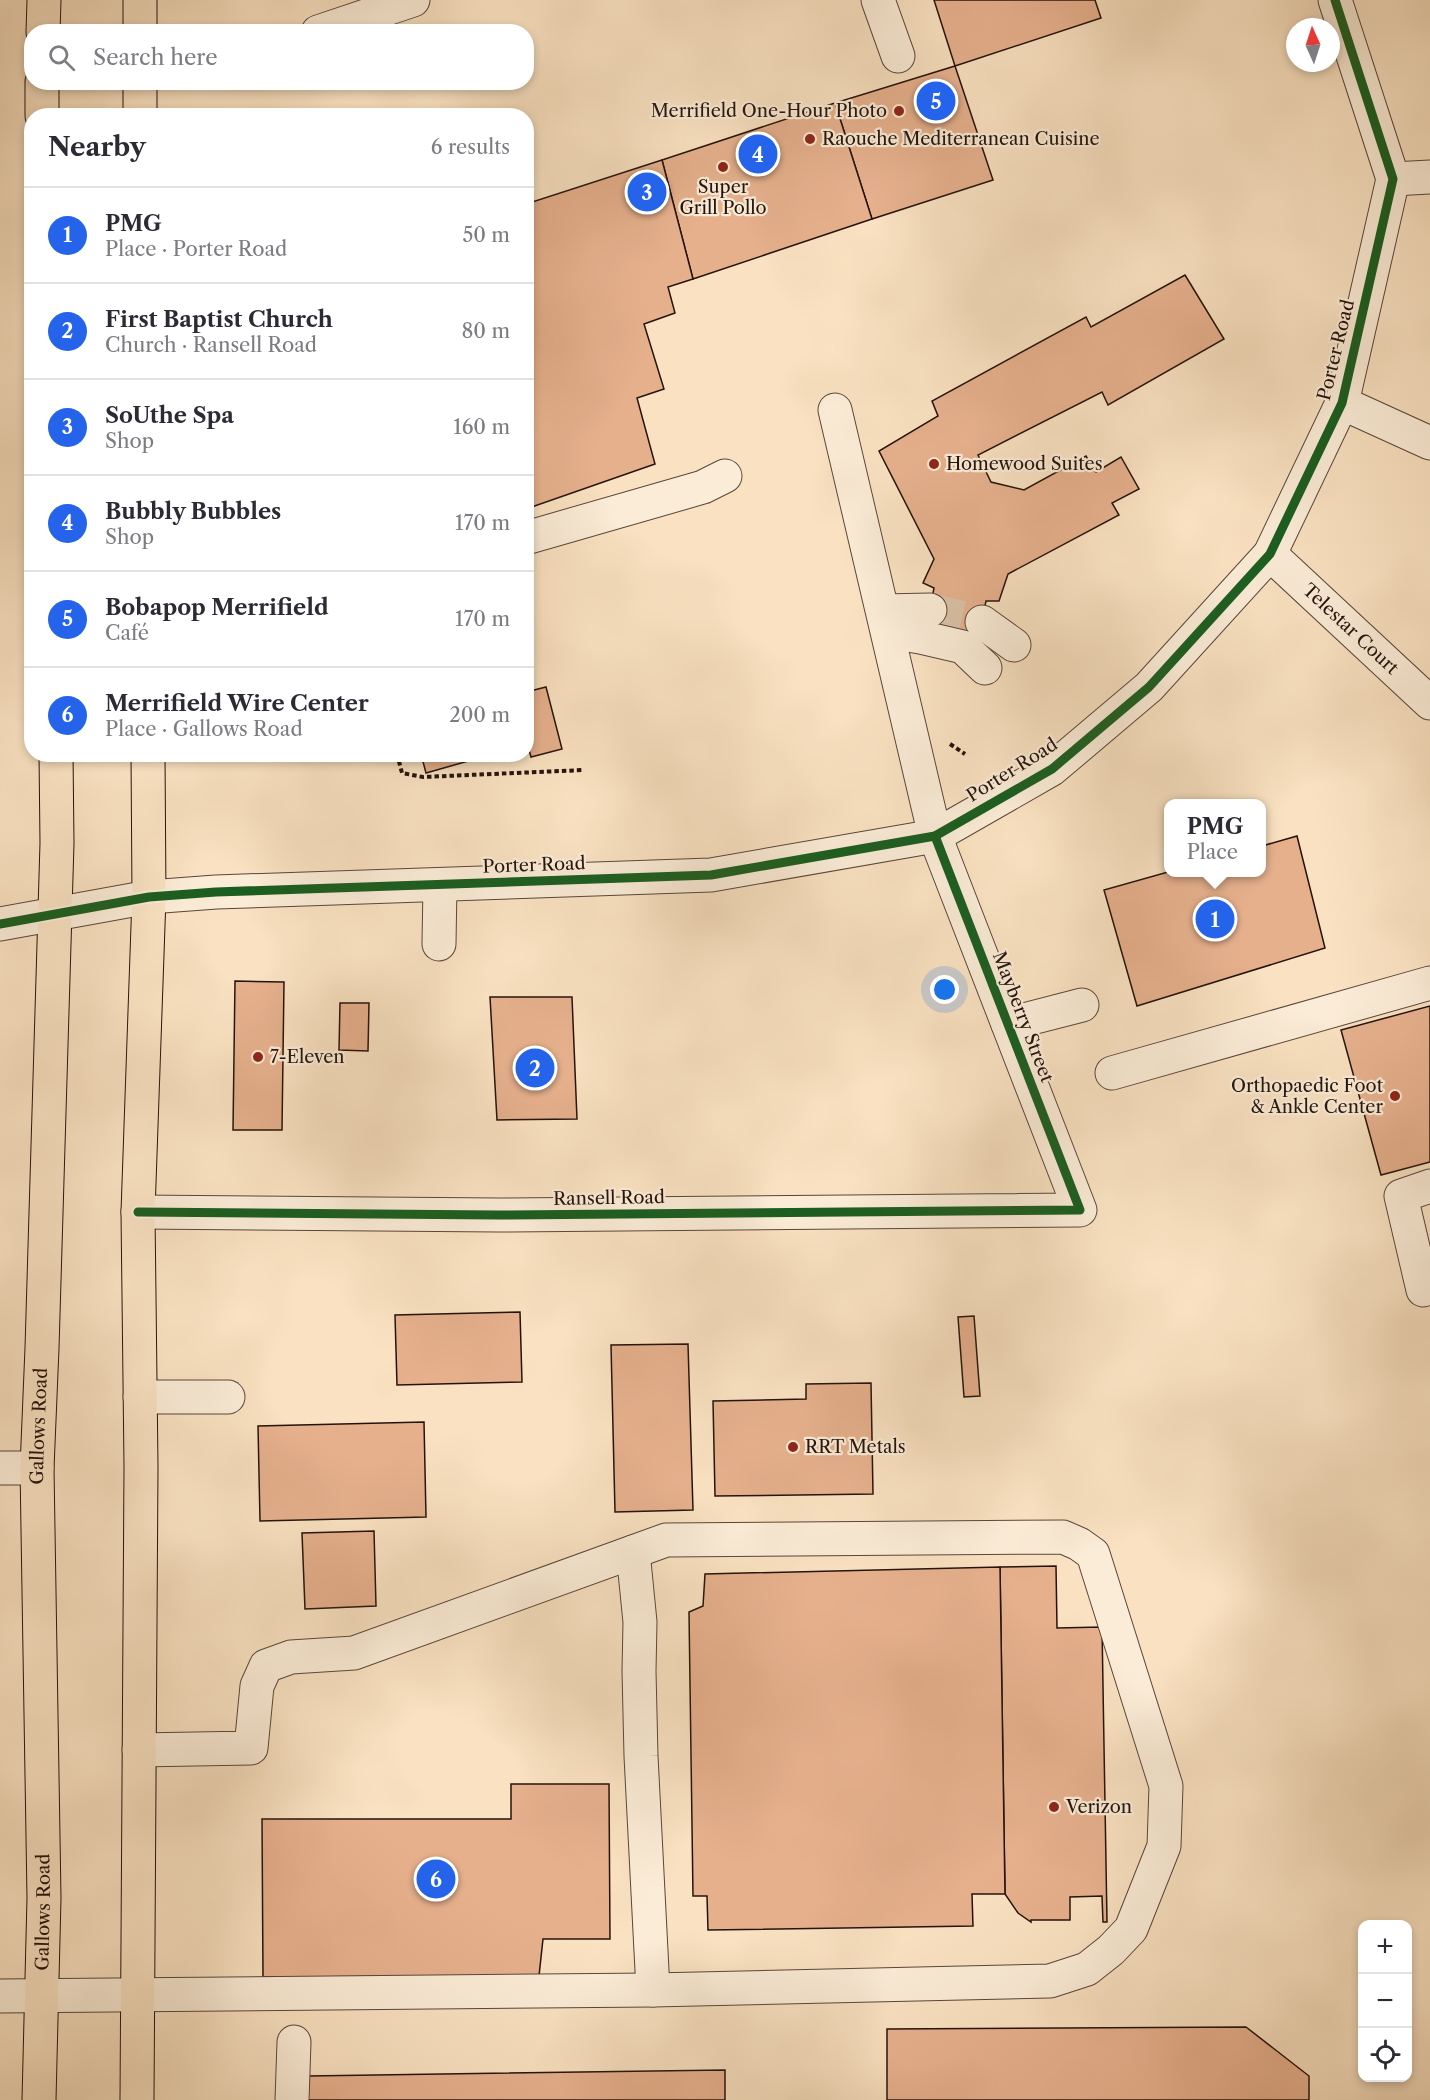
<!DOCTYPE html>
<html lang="en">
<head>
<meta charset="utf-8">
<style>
	:root { --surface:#fff; --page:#f2f2f3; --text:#2b2b33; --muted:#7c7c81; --line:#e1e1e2; --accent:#2563eb }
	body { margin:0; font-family:"Libre Caslon Text",serif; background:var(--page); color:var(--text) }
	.controls { position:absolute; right:18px; bottom:18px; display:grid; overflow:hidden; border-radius:12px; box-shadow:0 3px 9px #0003 }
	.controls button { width:54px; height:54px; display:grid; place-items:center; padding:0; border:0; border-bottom:2px solid var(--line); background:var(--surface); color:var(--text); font:30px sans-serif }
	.compass { position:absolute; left:1286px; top:18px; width:54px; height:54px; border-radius:50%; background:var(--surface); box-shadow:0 3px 9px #0003; rotate:357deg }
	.you { position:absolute; left:945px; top:990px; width:21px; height:21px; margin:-15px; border:4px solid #fff; border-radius:50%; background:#1a73e8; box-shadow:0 0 0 9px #1a73e833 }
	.badge { display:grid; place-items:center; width:39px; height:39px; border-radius:50%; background:var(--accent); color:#fff; font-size:20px; font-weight:700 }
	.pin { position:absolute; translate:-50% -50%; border:3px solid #fff; box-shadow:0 2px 6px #0006 }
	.popup { position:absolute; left:1164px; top:799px; width:102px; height:78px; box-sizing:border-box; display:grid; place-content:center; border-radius:12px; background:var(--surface); filter:drop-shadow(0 2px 4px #0005); font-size:20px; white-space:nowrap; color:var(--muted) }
	.popup b { font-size:22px; color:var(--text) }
	.popup::after { content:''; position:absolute; left:50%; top:100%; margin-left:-12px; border:12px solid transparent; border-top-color:var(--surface) }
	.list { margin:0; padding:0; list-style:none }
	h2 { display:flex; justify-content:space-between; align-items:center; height:78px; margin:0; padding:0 24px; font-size:26px }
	h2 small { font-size:20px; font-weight:400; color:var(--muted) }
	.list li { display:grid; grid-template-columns:39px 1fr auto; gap:18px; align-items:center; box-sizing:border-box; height:96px; padding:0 24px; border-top:2px solid var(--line) }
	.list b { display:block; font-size:22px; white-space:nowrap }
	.list p { margin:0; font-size:20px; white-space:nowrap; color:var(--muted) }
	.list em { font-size:20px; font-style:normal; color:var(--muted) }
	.icon { flex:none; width:33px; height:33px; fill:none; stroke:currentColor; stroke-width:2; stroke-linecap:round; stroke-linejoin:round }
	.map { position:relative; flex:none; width:1430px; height:2100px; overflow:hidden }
	.search { position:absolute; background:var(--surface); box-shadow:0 3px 9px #0003; left:24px; top:24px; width:510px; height:66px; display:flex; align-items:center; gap:15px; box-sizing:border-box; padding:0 21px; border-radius:24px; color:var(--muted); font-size:22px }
	.panel { position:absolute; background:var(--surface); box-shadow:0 3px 9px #0003; left:24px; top:108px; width:510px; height:654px; border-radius:24px }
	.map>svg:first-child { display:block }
	.building { fill:#e6b08d; stroke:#24130d; stroke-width:1.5 }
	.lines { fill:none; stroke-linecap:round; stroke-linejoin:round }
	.minor-tunnel { stroke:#d9c2a6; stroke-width:33; stroke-dasharray:33 16; stroke-linecap:butt }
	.minor-casing { stroke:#59463a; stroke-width:35 }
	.major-casing { stroke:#24130d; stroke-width:35 }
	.path { stroke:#24130d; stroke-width:4; stroke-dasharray:4.5 3; stroke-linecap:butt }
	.minor { stroke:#fbecd7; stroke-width:33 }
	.major { stroke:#f9e1c1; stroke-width:33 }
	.cycleway-casing { stroke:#fbecd7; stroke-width:13 }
	.cycleway { stroke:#1b5e20; stroke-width:9 }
	.poi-dot { fill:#8f2418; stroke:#fbecd7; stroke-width:2 }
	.labels { text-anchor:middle; stroke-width:4.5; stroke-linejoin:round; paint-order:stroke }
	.poi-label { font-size:18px; fill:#24130d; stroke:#fbecd7; text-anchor:start }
	.street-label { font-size:18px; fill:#24130d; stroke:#fbecd7 }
</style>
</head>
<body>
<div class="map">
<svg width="1430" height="2100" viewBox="0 0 1430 2100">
	<rect width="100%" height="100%" fill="#f9e1c1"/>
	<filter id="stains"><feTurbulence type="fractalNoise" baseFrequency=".00333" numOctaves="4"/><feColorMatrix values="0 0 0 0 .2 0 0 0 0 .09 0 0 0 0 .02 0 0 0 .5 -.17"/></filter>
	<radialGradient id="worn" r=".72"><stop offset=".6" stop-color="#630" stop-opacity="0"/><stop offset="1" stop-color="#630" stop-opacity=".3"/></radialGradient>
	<g class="building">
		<path d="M934,0H1095L1101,18L955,66Z"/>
		<path d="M955,66L993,180L872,219L835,103Z"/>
		<path d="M835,103L872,219L693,279L662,160Z"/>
		<path d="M662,160L693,279L668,287L675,313L644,324L664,389L637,398L655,464L526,509V204Z"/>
		<path d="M1185,275L1224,339L1108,405L1102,392L978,455L991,482L1024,490L1086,456L1096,472L1121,457L1139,489L1112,503L1119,515L1008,574L999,601H986L977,643L925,633L934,588L923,583L934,559L879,451L938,416L932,401L1086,317L1091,327Z"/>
		<path d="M546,687L562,749L531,757L526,739V692Z"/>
		<path d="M421,754H493L426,773Z"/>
		<path d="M1297,836L1325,948L1137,1006L1104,890L1168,872H1262V846Z"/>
		<path d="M235,981L284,982L282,1130H233Z"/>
		<path d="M490,997H572L577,1119L497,1120Z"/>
		<path d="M340,1003H369L368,1051L339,1050Z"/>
		<path d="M1430,1006V1162L1381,1175L1341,1030Z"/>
		<path d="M520,1312L522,1382L397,1385L395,1315Z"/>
		<path d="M974,1316L980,1396L964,1397L958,1317Z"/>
		<path d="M688,1344L693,1510L615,1512L611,1345Z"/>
		<path d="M871,1383L873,1494L715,1496L713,1401L806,1399V1384Z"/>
		<path d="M424,1422L426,1517L260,1521L258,1426Z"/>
		<path d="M374,1531L376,1606L305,1609L302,1533Z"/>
		<path d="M1056,1566L1057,1628L1102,1627L1107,1922H1103L1102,1896L1070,1897V1920H1031V1922L1018,1913L1005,1894L1000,1567Z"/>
		<path d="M1000,1567L1005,1894H972L973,1926L708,1930L707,1896H693L689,1612L703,1606L705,1574Z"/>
		<path d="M511,1784H609L610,1939H543L539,1976L263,1977L262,1819H511Z"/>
		<path d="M1246,2027L1309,2076V2100H887V2029Z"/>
		<path d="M725,2070V2100H308V2076Z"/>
	</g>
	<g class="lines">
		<path class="minor-tunnel" d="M930,610L982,622"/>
		<g class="minor-casing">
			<g id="minor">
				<path d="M878,0L898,56"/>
				<path d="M318,32L413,0"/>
				<path d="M1393,179L1430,177"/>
				<path d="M1342,403L1430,443"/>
				<path d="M526,538L703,487L725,476"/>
				<path id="s1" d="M1270,554L1430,703"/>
				<path d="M883,611L930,610"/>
				<path d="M982,622L1014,645"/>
				<path d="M888,632L920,637L963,647L985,668"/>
				<path d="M0,924L149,897L216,892L711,875L935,836L1052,769L1149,687L1270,554L1342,403L1393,179L1335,0"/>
				<path d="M439,944L440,885"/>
				<path d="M1008,1024L1082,1005"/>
				<path d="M1112,1073L1430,983"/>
				<path d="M138,1212L498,1215L1080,1210L935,836L835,410"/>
				<path d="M1423,1290L1401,1196L1430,1186"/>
				<path d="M140,1397H228"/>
				<path d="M0,1468H37"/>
				<path d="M633,1552L640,1622L639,1671L641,1756L653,1990"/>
				<path d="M0,1996L653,1990L1050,1981L1087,1969L1111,1950L1131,1929L1164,1846L1166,1786L1093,1554L1079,1544L1063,1537L666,1540L354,1653L291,1657L266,1666L257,1686L251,1748L139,1750"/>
				<path d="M292,2100L294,2042"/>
			</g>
		</g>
		<g class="major-casing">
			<g id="major">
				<path d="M140,0V32"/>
				<path d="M43,32L44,0"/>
				<path d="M140,82V116"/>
				<path d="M42,116V82"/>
				<path id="s2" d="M39,2100L44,1898L37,1468L42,1348L57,843L56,754"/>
				<path d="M137,2100L141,1466L138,1212L149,897L148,754"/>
			</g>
		</g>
		<g class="path">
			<path d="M950,744L965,754"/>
			<path d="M397,754L402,773L423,777L584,770"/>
		</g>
		<use href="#minor" class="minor"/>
		<use href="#major" class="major"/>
		<g class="cycleway-casing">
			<g id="cycleway">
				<path d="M0,924L149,897L216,892L711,875L935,836L1052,769L1149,687L1270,554L1342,403L1393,179L1335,0"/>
				<path d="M138,1212L498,1215L1080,1210L935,836"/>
			</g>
		</g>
		<use href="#cycleway" class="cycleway"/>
	</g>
	<g class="poi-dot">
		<circle cx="899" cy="111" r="6"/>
		<circle cx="810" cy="139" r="6"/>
		<circle cx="723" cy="167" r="6"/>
		<circle cx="934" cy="464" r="6"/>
		<circle cx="258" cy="1057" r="6"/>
		<circle cx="1395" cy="1096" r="6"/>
		<circle cx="793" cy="1447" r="6"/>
		<circle cx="1054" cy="1807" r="6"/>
	</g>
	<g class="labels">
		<g class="poi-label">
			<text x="887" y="117" text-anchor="end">Merrifield One-Hour Photo</text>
			<text x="822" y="145">Raouche Mediterranean Cuisine</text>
			<text x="723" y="193" text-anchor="middle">Super<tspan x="723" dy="21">Grill Pollo</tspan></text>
			<text x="946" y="470">Homewood Suites</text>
			<text x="270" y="1063">7-Eleven</text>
			<text x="1383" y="1092" text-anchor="end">Orthopaedic Foot<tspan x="1383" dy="21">&amp; Ankle Center</tspan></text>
			<text x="805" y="1453">RRT Metals</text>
			<text x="1066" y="1813">Verizon</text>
		</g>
		<g class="street-label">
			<text transform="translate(1336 350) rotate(-76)" y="6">Porter Road</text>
			<text dy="6" stroke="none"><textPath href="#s1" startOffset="110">Telestar Court</textPath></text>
			<text transform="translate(1012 770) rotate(-32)" y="6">Porter Road</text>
			<text transform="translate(534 865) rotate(-2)" y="6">Porter Road</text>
			<text transform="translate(1023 1017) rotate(69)" y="6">Mayberry Street</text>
			<text transform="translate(609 1198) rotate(-1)" y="6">Ransell Road</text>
			<text dy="6" stroke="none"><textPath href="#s2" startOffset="674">Gallows Road</textPath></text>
			<text dy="6" stroke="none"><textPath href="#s2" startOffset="188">Gallows Road</textPath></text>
		</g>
	</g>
	<rect width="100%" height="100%" filter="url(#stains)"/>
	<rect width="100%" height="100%" fill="url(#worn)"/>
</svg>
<div class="controls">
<button>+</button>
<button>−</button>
<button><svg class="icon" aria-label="locate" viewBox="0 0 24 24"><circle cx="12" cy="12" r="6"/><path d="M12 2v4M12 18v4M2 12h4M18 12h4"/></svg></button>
</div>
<svg class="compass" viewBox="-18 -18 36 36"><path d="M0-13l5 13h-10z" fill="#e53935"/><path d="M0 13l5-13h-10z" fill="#7c7c81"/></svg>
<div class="you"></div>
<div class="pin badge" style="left:1215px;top:919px">1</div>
<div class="popup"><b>PMG</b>Place</div>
<div class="pin badge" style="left:535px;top:1068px">2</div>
<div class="pin badge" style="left:647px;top:192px">3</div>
<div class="pin badge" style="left:758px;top:154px">4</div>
<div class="pin badge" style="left:936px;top:101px">5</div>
<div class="pin badge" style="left:436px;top:1879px">6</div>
<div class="search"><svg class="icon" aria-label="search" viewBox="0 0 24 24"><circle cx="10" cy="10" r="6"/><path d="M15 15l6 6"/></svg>Search here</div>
<section class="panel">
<h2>Nearby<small>6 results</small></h2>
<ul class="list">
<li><span class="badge">1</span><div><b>PMG</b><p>Place · Porter Road</p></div><em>50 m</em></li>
<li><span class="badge">2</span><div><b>First Baptist Church</b><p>Church · Ransell Road</p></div><em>80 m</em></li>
<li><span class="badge">3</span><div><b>SoUthe Spa</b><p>Shop</p></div><em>160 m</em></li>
<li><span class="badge">4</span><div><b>Bubbly Bubbles</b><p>Shop</p></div><em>170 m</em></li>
<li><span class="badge">5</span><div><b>Bobapop Merrifield</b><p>Café</p></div><em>170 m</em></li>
<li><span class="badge">6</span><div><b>Merrifield Wire Center</b><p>Place · Gallows Road</p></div><em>200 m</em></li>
</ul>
</section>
</div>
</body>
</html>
